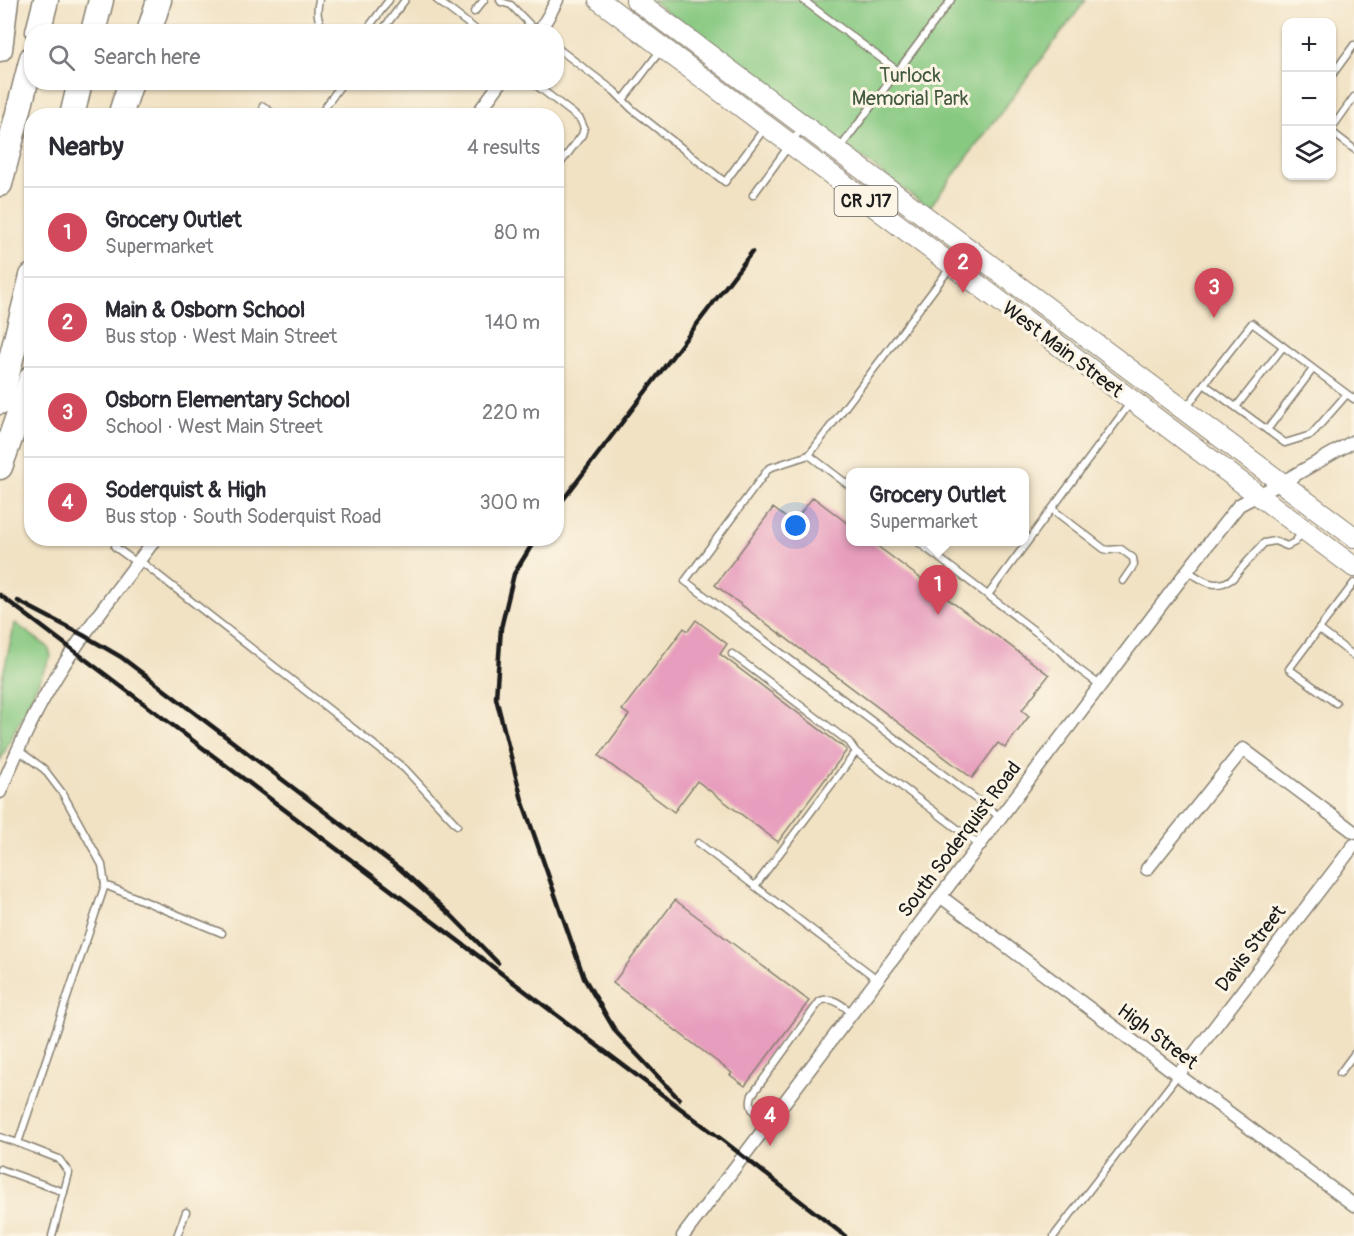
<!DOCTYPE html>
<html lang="en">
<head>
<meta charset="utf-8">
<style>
	:root { --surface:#fff; --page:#f7f7f7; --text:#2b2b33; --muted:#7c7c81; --line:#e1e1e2; --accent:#d1495b }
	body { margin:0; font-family:Pangolin,sans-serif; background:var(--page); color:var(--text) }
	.controls { position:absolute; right:18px; top:18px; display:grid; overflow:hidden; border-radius:12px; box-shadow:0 2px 4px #0004 }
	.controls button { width:54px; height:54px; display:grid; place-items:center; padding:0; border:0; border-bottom:2px solid var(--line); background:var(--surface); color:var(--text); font:30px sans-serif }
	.you { position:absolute; left:796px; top:526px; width:21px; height:21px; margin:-15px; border:4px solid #fff; border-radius:50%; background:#1a73e8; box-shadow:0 0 0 9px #1a73e833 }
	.badge { display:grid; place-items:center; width:39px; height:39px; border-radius:50%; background:var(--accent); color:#fff; font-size:20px; font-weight:700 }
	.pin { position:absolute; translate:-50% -50px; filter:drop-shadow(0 2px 3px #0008) }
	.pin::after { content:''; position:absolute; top:32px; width:21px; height:18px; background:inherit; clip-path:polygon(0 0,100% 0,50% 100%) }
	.popup { position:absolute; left:846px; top:468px; width:183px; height:78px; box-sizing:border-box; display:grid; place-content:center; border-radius:12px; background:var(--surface); filter:drop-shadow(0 2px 4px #0005); font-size:20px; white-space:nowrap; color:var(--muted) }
	.popup b { font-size:22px; color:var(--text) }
	.popup::after { content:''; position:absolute; left:50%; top:100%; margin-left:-12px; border:12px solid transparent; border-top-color:var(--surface) }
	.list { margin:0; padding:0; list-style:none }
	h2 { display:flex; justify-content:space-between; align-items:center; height:78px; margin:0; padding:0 24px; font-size:26px }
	h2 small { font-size:20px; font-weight:400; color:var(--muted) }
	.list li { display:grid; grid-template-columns:39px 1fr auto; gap:18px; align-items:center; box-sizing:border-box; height:90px; padding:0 24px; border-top:2px solid var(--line) }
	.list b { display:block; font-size:22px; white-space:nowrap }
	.list p { margin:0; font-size:20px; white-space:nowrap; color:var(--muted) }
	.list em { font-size:20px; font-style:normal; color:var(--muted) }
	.icon { flex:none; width:33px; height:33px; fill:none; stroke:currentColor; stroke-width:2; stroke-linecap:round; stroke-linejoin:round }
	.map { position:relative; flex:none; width:1354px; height:1236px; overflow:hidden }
	.search { position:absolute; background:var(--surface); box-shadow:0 2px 4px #0004; left:24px; top:24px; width:540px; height:66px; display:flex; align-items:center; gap:15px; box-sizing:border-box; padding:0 21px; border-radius:24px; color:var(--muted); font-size:22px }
	.panel { position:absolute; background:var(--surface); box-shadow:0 2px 4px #0004; left:24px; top:108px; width:540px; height:438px; border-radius:24px }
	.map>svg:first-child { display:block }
	.green { fill:#88c982; stroke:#52724f; stroke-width:1.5 }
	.building { fill:#e79dbd }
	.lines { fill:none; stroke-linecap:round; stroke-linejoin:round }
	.service-casing { stroke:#867f70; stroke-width:9 }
	.minor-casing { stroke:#867f70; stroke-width:15 }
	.primary-casing { stroke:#867f70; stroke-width:22 }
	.motorway-casing { stroke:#867f70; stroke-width:27 }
	.service { stroke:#fff; stroke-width:6 }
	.minor { stroke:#fff; stroke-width:12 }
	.primary { stroke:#fff; stroke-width:20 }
	.motorway { stroke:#fff; stroke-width:24 }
	.rail { stroke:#1c1c1c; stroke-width:4.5 }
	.labels { text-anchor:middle; stroke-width:6; stroke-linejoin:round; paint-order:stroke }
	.shield { fill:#fcf5e5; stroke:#5f5d58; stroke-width:1.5 }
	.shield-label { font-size:18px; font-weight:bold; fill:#1c1c1c }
	.park-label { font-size:20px; fill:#425940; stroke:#fcf5e5 }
	.street-label { font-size:20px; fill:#1c1c1c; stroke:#fcf5e5 }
</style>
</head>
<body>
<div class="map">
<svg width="1354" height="1236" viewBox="0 0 1354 1236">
	<rect width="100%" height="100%" fill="#fcf5e5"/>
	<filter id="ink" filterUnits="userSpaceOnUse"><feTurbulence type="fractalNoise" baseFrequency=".0167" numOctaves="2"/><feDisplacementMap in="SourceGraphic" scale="12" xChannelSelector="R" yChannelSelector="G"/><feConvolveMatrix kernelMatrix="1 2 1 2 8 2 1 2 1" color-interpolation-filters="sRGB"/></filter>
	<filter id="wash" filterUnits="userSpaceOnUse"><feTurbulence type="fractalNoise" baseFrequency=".008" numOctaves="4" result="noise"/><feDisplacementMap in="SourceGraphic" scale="24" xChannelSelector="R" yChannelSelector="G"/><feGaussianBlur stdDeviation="1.35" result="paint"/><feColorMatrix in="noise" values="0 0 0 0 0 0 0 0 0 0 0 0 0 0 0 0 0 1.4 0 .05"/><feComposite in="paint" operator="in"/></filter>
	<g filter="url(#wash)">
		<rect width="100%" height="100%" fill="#f1e2c4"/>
		<g class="green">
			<path d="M651,0H1086L929,208Z"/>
			<path d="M15,623L48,647L51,656L0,761V687Z"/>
		</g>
		<g id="blocks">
			<g class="building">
				<path d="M813,497L851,526V542H872L1049,675L1022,710L1029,716L1005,748L998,743L972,778L715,585L773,508L793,523Z"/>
				<path d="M696,620L727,644L720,654L847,750L778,842L697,781L674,812L599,756L629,715L622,710L684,628L688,631Z"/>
				<path d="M675,900L809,1001L745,1086L730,1075L732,1073L613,983Z"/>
			</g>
		</g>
	</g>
	<g filter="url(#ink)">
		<use href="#blocks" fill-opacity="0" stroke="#867f70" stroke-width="1.5"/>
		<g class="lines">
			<g class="service-casing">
				<g id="service">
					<path d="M319,0C316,13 317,23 328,32"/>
					<path d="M437,0L479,32"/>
					<path d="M500,0L501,2L511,5L537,32"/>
					<path d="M803,0L898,71"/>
					<path d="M474,12L484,0"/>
					<path d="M365,32L389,0"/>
					<path d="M381,32L405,0"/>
					<path d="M556,47L614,91L632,109L725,182L764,129"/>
					<path d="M1332,75L1354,45"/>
					<path d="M532,82L580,119L584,128L582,135L556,169"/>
					<path d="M623,100L660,51"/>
					<path d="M263,106L276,116"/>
					<path d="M319,116L343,82"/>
					<path d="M1332,128L1354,97"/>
					<path d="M1332,132L1354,149"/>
					<path d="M840,148L951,0"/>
					<path d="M753,195L802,128"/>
					<path d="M1347,394L1311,435L1285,443L1204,384L1252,323L1347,394L1354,399"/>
					<path d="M1236,407L1283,347"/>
					<path d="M1186,408L1204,384"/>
					<path d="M1267,430L1313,369"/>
					<path d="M809,455L769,468L685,581L1000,817"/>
					<path d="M851,487L809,455L950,268"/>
					<path d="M1052,509L1104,549L1108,550L1121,549L1133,558L1134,565L1123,581"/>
					<path d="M121,538L115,547L137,563"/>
					<path d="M918,542L1061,651L1077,668L1100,685"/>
					<path d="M139,560L405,769L457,825"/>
					<path d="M1188,571C1203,581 1215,590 1232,579L1264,543L1275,541L1287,546L1295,542L1302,532"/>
					<path d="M1354,583L1319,629L1354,656"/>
					<path d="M988,595L1131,402"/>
					<path d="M1319,629L1289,669L1336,703"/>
					<path d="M732,654L849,742L856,752"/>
					<path d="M698,843L877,979"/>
					<path d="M105,885L222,933"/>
					<path d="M755,886L856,752L979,845"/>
					<path d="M1340,1073L1354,1054"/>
					<path d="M768,1123C757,1114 747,1111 752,1095L820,1001C833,996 842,1005 852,1013"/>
					<path d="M0,1137L18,1143L105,885L102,865L63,794L44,769L18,750"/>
					<path d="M18,1143L59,1159L69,1173L52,1236"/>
					<path d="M0,1169L64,1192"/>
					<path d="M177,1236L186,1212"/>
					<path d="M1054,1236L1178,1075"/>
				</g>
			</g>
			<g class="minor-casing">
				<g id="minor">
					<path d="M539,32L549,15L557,0"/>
					<path d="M476,116L501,82"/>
					<path d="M0,792C17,750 37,707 61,669C90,623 124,581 156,538"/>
					<path d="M1147,869L1243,749L1354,832"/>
					<path d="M940,896L1178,1075L1354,1205"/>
					<path d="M1178,1075L1354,845"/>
					<path d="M683,1236L1187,571L1239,505L1281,483L1354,441"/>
				</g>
			</g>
			<g class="primary-casing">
				<g id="primary">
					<path d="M599,0L1354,567"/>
					<path d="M636,0L1354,537"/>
				</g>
			</g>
			<g class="motorway-casing">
				<g id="motorway">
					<path d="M38,32L46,0"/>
					<path d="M93,32L101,0"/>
					<path d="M149,32L159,0"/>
					<path d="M0,49L6,0"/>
					<path d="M72,116L80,82"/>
					<path d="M120,116L131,82"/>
					<path d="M0,184L32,58"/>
					<path d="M0,402L32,276"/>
					<path d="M0,467L32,377"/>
				</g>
			</g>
			<use href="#service" class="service"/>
			<use href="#minor" class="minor"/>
			<use href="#primary" class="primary"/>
			<use href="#motorway" class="motorway"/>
			<g class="rail">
				<path d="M556,509L752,252"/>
				<path d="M536,538L514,574L501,628L496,698L522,800L584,978L616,1032L679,1099"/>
				<path d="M0,595L725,1142L845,1236"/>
				<path d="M18,601L83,635L121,657L400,869L450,914L498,963"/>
			</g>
		</g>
	</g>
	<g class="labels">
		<rect class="shield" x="834.5" y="186" width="63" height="30" rx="4.5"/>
		<g class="shield-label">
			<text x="866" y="207">CR J17</text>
		</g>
		<g class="park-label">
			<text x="910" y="82">Turlock<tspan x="910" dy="23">Memorial Park</tspan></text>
		</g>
		<g class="street-label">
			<text transform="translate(1063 349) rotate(37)" y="7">West Main Street</text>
			<text transform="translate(959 839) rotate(-53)" y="7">South Soderquist Road</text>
			<text transform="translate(1250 948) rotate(-53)" y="7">Davis Street</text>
			<text transform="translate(1158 1036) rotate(37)" y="7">High Street</text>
		</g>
	</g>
</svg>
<div class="controls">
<button>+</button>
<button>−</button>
<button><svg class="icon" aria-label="layers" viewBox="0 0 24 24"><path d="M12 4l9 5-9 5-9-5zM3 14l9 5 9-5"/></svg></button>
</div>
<div class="you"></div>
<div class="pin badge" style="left:938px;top:615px">1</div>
<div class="popup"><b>Grocery Outlet</b>Supermarket</div>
<div class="pin badge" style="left:963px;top:293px">2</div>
<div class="pin badge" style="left:1214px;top:318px">3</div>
<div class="pin badge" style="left:770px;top:1146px">4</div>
<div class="search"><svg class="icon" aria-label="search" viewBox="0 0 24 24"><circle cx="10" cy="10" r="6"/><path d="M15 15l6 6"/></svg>Search here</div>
<section class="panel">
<h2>Nearby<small>4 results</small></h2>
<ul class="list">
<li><span class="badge">1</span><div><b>Grocery Outlet</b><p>Supermarket</p></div><em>80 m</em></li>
<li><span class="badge">2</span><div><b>Main &amp; Osborn School</b><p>Bus stop · West Main Street</p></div><em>140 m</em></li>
<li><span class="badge">3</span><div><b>Osborn Elementary School</b><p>School · West Main Street</p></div><em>220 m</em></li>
<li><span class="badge">4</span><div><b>Soderquist &amp; High</b><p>Bus stop · South Soderquist Road</p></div><em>300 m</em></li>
</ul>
</section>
</div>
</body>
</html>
